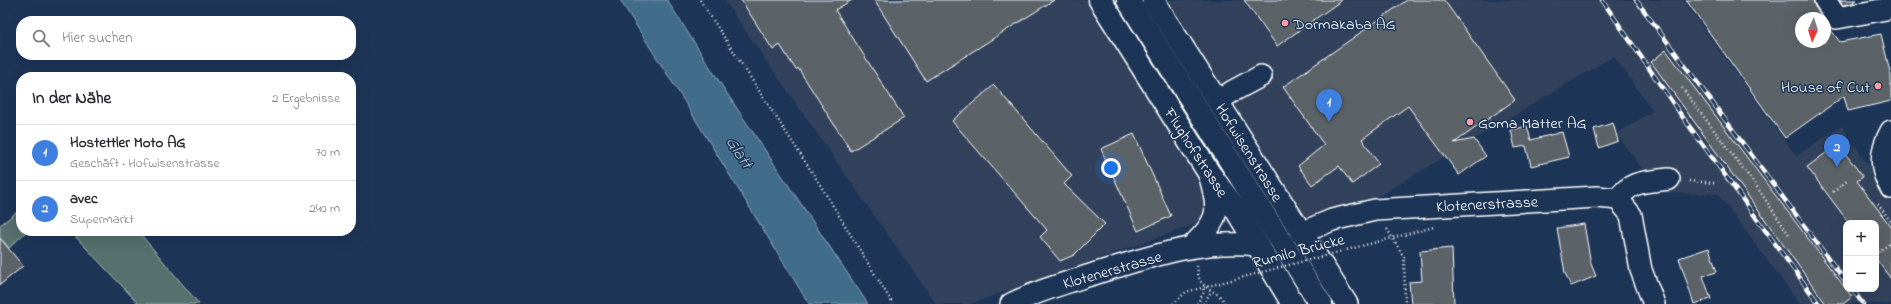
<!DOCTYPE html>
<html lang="de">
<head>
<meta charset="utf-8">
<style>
	:root { --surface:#fff; --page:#f2f2f3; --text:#2b2b33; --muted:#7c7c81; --line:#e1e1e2; --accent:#8a5d65 }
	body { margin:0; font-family:"Indie Flower",sans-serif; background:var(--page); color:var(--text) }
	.controls { position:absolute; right:12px; bottom:12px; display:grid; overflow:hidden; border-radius:8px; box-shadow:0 4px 16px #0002 }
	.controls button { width:36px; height:36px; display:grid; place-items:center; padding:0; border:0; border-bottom:1px solid var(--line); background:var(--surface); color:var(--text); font:20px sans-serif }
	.compass { position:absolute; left:1795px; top:12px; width:36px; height:36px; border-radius:50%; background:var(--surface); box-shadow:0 4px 16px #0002; rotate:184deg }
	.you { position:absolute; left:1111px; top:168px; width:14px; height:14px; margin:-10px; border:3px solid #fff; border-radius:50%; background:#1a73e8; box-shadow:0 0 0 6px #1a73e833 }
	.badge { display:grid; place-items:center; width:26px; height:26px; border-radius:50%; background:var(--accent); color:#fff; font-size:13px; font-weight:700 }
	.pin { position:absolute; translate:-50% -33px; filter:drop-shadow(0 1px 2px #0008) }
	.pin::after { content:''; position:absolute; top:21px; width:14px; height:12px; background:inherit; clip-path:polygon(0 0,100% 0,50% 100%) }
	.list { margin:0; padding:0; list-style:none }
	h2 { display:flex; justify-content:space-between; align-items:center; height:52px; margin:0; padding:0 16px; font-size:17px }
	h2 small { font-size:13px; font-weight:400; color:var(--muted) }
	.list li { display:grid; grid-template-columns:26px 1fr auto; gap:12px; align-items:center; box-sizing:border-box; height:56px; padding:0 16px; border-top:1px solid var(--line) }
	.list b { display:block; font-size:15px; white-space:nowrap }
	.list p { margin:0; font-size:13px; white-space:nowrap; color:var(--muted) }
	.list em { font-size:13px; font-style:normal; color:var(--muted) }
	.icon { flex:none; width:22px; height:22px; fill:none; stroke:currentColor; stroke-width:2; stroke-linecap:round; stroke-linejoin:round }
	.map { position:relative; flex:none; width:1891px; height:304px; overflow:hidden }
	.search { position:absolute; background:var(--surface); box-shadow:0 4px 16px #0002; left:16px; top:16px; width:340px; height:44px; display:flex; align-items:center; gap:10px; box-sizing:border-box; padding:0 14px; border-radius:16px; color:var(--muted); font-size:15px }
	.panel { position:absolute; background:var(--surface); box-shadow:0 4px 16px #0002; left:16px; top:72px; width:340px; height:164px; border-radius:16px }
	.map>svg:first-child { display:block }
	.built { fill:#30435c; fill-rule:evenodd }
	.green { fill:#56706d; stroke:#aab8b6 }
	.water { fill:#436d8a; stroke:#8ea7b9 }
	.building { fill:#5c6368; stroke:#fff }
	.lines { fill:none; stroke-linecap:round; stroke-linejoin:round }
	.minor-casing { stroke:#fff; stroke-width:24 }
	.major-casing { stroke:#fff; stroke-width:25 }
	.path { stroke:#fff; stroke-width:2.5; stroke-dasharray:1 3; stroke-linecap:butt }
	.minor { stroke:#1d3557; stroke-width:21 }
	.major { stroke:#1d3557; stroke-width:22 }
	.rail-casing { stroke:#fff; stroke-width:4.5 }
	.rail { stroke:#1d3557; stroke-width:3; stroke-dasharray:9; stroke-linecap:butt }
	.path-bridge { stroke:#fff; stroke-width:2.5; stroke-dasharray:1 3; stroke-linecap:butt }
	.poi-dot { fill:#ff9aa2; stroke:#1d3557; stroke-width:1.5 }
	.labels { text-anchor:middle; stroke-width:3; stroke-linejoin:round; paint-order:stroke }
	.poi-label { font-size:16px; fill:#fff; stroke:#1d3557; text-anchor:start }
	.street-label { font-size:16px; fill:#fff; stroke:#1d3557 }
	.water-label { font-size:17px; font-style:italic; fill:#b4c5d0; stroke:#1d3557 }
</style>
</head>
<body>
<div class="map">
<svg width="1891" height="304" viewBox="0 0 1891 304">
	<rect width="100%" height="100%" fill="#1d3557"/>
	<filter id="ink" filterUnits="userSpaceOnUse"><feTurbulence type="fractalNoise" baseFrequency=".025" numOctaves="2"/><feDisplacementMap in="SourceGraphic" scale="8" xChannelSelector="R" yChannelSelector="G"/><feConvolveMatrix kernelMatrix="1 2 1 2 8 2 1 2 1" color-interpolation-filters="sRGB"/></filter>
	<g filter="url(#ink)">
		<path class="built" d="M724,0H1683L1796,156L1842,126L1891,200V304H1800L1718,194L1661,193L1616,134L1653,111L1614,56L1335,222L1199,223L970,304H936ZM1846,223H1876V289H1846Z"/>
		<g class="green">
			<path d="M21,209V231H27L9,248L3,241L0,244V225Z"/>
			<path d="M70,231H138L199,304H139Z"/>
		</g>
		<path class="water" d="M620,0H667L726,92L868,304H809L681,96Z"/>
		<g class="building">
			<path d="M741,0H852L835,10L904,118L851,151L798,68L796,70L780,45L773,50Z"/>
			<path d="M874,0H1054L926,81Z"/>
			<path d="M1244,0H1342L1277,46Z"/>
			<path d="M1407,0H1444L1515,100L1454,143L1474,139L1486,156L1459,175L1408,106L1362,139L1379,164L1352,184L1339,166L1312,185L1298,166L1324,145L1283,87Z"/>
			<path d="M1686,0H1813L1815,7L1823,18H1801V42H1825V22L1840,42L1881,34L1891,76V101L1848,111L1844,96L1785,138Z"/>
			<path d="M1839,0H1857L1852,3L1843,5Z"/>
			<path d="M1666,50L1852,297L1843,304H1826L1651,62Z"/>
			<path d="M994,85L1072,176L1064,184L1105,224L1074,255L1060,261L1040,237L1047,230L952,121Z"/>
			<path d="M1613,123L1618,141L1599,148L1594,129Z"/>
			<path d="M1527,126L1531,140L1562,132L1569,157L1531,166L1526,146L1515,148L1511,130Z"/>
			<path d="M1134,134L1171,216L1138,231L1101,149Z"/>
			<path d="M1838,144L1863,177L1857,181L1891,227V279L1876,259V223H1849L1807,167Z"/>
			<path d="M1584,224L1591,264L1596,276L1571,286L1565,273L1557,228Z"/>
			<path d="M0,238L23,266L0,285Z"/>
			<path d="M1452,248L1454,304H1411L1409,282L1422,281L1420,251Z"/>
			<path d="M1709,248L1717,272L1703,276L1711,299L1694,304L1679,258Z"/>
		</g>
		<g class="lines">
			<g class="minor-casing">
				<g id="minor">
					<path d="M1153,0L1347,304"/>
					<path d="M1825,0L1837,18L1886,9L1891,4"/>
					<path d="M1218,101L1233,91L1261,76"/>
					<path d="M1891,131C1880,150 1879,169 1891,188"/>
					<path d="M1618,199L1631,215L1641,270L1654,304"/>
					<path d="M1618,199C1631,180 1647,182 1669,179"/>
					<path d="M1301,233L1332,220L1375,210L1597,197L1618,199"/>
					<path d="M1192,246C1220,220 1220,210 1209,174"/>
					<path d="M1011,304C1039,290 1069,282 1100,272C1152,256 1202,239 1257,245"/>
				</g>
			</g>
			<g class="major-casing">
				<g id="major">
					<path d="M1100,0L1209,173L1237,211L1293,304"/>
					<path d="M1128,0L1321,304"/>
				</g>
			</g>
			<g class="path">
				<path d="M700,0L819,183L893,304"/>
				<path d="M1682,88L1757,187L1790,236"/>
				<path d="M1689,181L1714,183"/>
				<path d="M1833,192L1847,181"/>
				<path d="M1878,204L1891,222"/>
				<path d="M1387,229L1404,257L1405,304"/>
				<path d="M1876,249L1878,252L1891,243"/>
				<path d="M1197,266C1198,271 1198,278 1201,282C1208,291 1221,293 1225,304"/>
				<path d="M1197,304L1204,292L1203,287"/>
				<path d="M1203,304L1211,292"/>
			</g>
			<use href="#minor" class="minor"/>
			<use href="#major" class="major"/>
			<g class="rail-casing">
				<g id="rail">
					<path d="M1602,0L1679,112L1819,304"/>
					<path d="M1636,0L1846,282"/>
					<path d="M1852,289L1863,304"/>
				</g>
			</g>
			<use href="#rail" class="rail"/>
			<path class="path-bridge" d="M1173,304L1186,292L1434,227"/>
		</g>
	</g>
	<g class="poi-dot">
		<circle cx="1285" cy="23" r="4"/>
		<circle cx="1878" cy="86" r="4"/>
		<circle cx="1470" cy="122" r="4"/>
	</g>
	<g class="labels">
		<g class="poi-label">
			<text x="1293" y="29">Dormakaba AG</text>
			<text x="1870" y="92" text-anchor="end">House of Cut</text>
			<text x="1478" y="128">Goma Matter AG</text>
		</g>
		<g class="street-label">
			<text transform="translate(1197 152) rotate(57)" y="6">Flughofstrasse</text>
			<text transform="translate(1250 152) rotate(58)" y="6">Hofwisenstrasse</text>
			<text transform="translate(1487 203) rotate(-3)" y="6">Klotenerstrasse</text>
			<text transform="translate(1298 250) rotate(-15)" y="6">Rumilo Brücke</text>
			<text transform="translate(1112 269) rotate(-16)" y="6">Klotenerstrasse</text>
		</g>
		<g class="water-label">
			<text transform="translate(740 152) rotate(57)" y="6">Glatt</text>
		</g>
	</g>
</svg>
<div class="controls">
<button>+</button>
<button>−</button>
</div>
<svg class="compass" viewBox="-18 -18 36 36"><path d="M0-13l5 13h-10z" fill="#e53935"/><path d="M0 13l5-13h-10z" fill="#7c7c81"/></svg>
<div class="you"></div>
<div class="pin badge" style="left:1329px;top:122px;background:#3f7fe0">1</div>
<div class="pin badge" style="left:1837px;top:167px;background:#3f7fe0">2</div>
<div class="search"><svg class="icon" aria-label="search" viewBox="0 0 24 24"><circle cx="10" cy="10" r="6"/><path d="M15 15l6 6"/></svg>Hier suchen</div>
<section class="panel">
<h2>In der Nähe<small>2 Ergebnisse</small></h2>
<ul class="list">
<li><span class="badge" style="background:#3f7fe0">1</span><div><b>Hostettler Moto AG</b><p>Geschäft · Hofwisenstrasse</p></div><em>70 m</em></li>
<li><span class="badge" style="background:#3f7fe0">2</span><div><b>avec</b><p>Supermarkt</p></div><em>240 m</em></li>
</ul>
</section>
</div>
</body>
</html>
